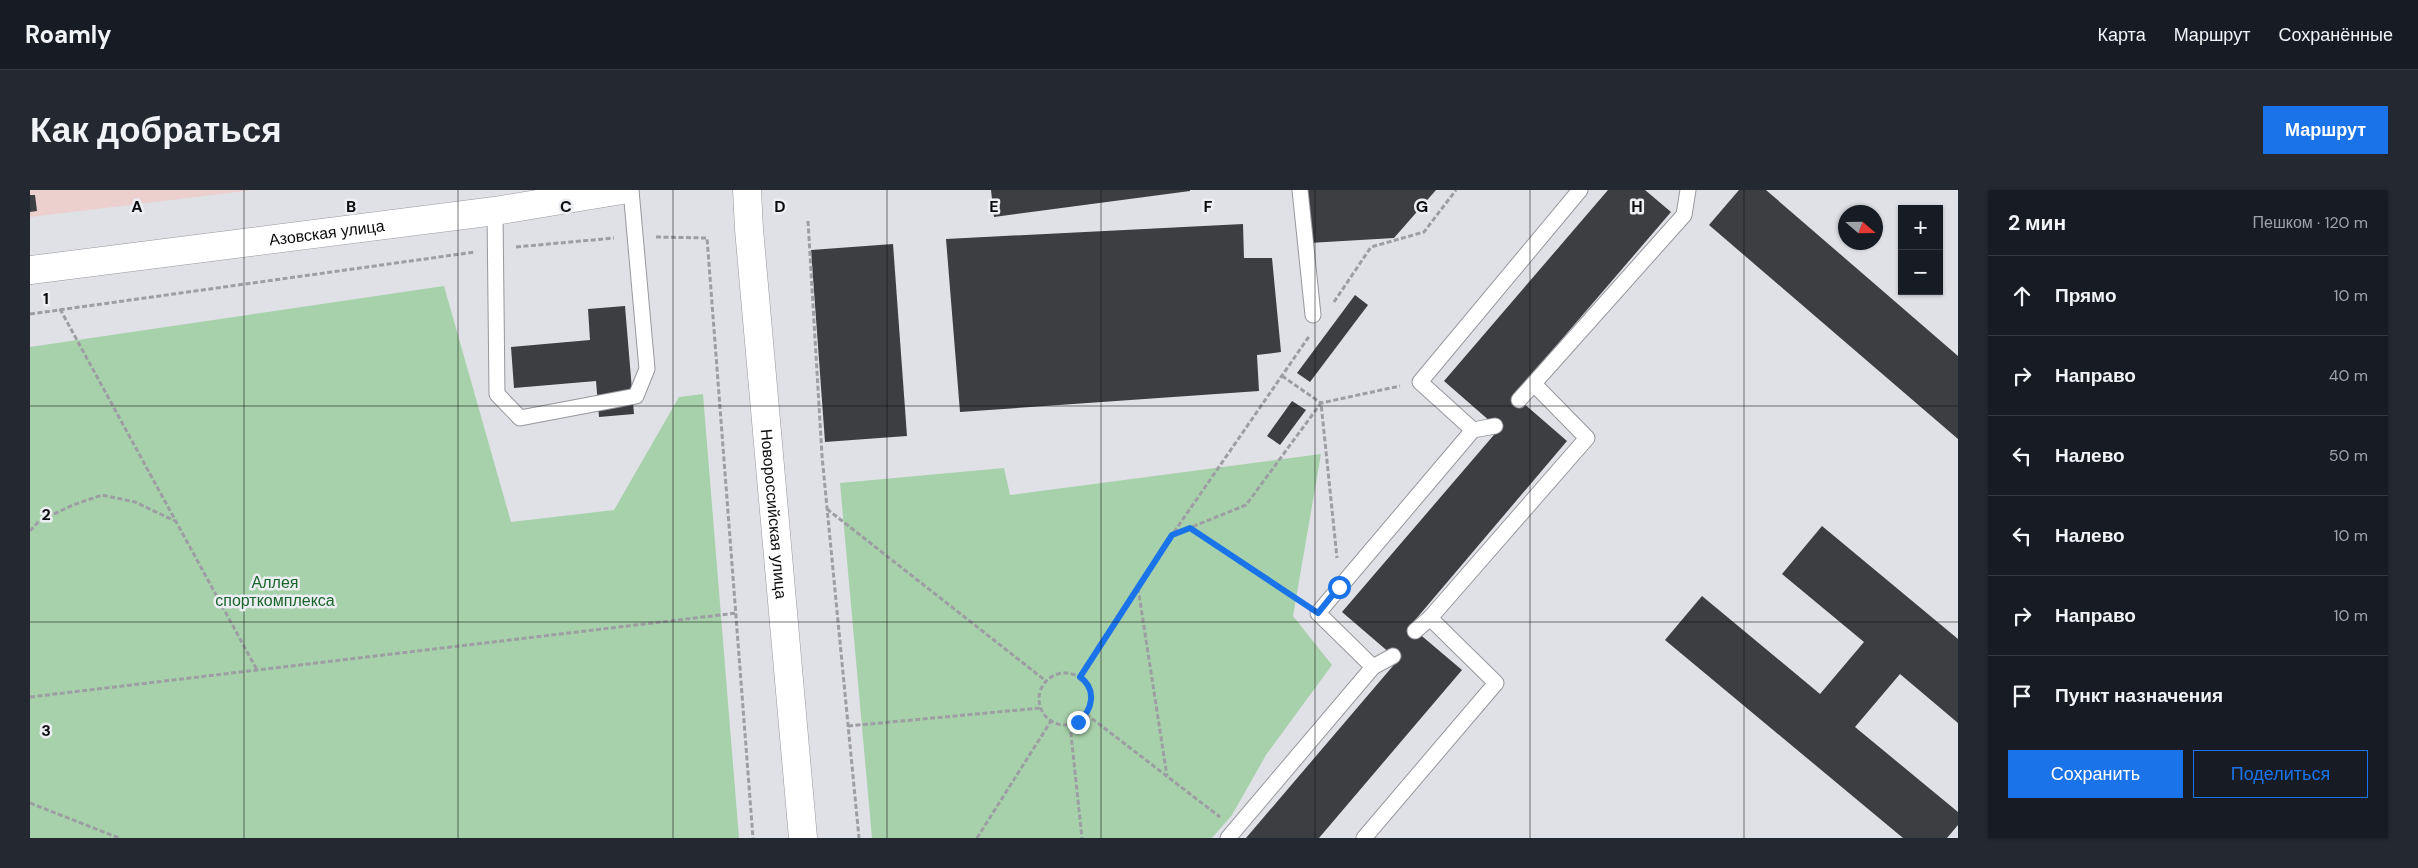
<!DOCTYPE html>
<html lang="ru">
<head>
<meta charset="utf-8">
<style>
	:root { --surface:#171b24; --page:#242831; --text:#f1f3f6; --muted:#9ea1a6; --line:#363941; --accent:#1a73e8 }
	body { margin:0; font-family:"DM Sans",sans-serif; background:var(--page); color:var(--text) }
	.controls { position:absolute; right:15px; top:15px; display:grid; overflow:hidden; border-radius:0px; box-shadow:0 1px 4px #0004 }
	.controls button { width:45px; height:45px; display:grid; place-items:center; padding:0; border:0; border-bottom:1px solid var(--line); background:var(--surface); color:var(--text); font:25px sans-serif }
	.compass { position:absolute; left:1808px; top:15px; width:45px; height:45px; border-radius:50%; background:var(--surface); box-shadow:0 1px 4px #0004; rotate:110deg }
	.stop { position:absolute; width:15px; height:15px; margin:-11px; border:4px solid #1a73e8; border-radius:50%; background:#fff }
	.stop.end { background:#1a73e8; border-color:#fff; box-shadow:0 1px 5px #0008 }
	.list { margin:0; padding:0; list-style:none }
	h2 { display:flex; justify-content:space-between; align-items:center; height:65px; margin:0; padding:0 20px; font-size:21px }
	h2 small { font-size:16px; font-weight:400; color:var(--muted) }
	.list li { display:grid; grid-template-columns:32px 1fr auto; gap:15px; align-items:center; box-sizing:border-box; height:80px; padding:0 20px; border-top:1px solid var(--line) }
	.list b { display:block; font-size:19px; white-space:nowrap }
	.list em { font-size:16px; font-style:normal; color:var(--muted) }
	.actions { display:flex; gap:10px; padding:15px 20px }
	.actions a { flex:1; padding:11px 0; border:1px solid var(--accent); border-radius:0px; text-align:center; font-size:18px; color:var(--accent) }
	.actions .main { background:var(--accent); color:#fff }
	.icon { flex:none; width:28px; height:28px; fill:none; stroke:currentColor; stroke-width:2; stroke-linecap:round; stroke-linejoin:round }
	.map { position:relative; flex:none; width:1928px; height:648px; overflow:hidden; border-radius:0px }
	header { display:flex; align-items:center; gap:30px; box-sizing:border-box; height:70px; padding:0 25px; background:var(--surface); border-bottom:1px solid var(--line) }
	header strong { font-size:24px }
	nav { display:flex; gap:28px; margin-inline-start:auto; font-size:18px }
	.intro { display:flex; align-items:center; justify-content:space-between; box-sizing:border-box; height:120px; padding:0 30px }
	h1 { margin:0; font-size:35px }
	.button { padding:12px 22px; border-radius:0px; background:var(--accent); color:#fff; font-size:18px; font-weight:700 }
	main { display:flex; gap:30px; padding:0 30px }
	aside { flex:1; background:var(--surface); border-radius:0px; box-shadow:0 1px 4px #0004 }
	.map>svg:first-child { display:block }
	.medical { fill:#ebd0ce }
	.green { fill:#a7d1aa }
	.building { fill:#3d3e42 }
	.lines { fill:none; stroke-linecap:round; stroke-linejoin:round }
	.service-casing { stroke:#97989d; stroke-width:17 }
	.tertiary-casing { stroke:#97989d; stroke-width:29 }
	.primary-casing { stroke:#97989d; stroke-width:29 }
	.path { stroke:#9d9ea3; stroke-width:3; stroke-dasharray:5 2.5; stroke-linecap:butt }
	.service { stroke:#fff; stroke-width:15 }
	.tertiary { stroke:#fff; stroke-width:28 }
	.primary { stroke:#fff; stroke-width:28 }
	.route { stroke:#1a73e8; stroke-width:6 }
	.grid { fill:none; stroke:#0b0b0d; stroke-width:1; stroke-opacity:0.55 }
	.labels { text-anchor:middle; stroke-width:5; stroke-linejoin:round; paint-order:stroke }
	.street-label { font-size:16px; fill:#0b0b0d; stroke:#eceef3 }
	.park-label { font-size:16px; fill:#19652a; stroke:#eceef3 }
	.grid-label { font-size:16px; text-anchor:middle; font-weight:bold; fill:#0b0b0d; stroke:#eceef3; stroke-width:5; stroke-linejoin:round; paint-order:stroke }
</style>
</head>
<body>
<header>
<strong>Roamly</strong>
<nav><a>Карта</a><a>Маршрут</a><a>Сохранённые</a></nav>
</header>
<div class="intro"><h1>Как добраться</h1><a class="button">Маршрут</a></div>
<main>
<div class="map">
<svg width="1928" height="648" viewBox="0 0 1928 648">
	<rect width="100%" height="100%" fill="#dfe1e6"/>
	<path class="medical" d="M0,0H224L0,27Z"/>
	<g class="green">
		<path d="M414,96L481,332L584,320L649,207L673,204L709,648H0V157Z"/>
		<path d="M1291,264L1263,426L1302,475L1236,565L1202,625L1182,648H842L810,293L974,278L980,305Z"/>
	</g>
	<g class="building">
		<path d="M961,0H1160V1L964,27Z"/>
		<path d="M1273,0H1406L1364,48L1279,53Z"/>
		<path d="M1578,0H1615L1641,22L1484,205L1537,251L1380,436L1432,480L1289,648H1216L1368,470L1312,422L1469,239L1414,191Z"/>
		<path d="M1709,0H1736L1928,166V249L1679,35Z"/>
		<path d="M0,5H5L7,21L0,22Z"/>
		<path d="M1213,34L1214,68H1242L1251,162L1227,165L1229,201L930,222L916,49Z"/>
		<path d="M863,54L877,246L795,252L781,60Z"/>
		<path d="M1325,105L1338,115L1280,192L1267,183Z"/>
		<path d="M595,116L604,224L569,227L566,191L484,198L481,157L560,150L558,119Z"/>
		<path d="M1262,211L1276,220L1250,255L1237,246Z"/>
		<path d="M1792,336L1928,449V533L1870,484L1825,537L1928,622V635L1917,648H1873L1635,450L1672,406L1790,504L1834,452L1752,384Z"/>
	</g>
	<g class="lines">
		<g class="service-casing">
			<g id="service">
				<path d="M1270,0L1283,125"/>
				<path d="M465,21L467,204L490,228L606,206L617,179L601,0"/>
				<path d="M1489,210L1654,25L1658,0"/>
				<path d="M1465,236L1443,240L1390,192L1550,0"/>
				<path d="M1385,441L1400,428L1557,248L1504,194"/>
				<path d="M1363,466L1343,477L1288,423L1443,240"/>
				<path d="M1198,648L1343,477"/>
				<path d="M1334,648L1466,493L1400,428"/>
			</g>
		</g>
		<g class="tertiary-casing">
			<g id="tertiary">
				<path id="s1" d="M0,80L465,21L592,0"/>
			</g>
		</g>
		<g class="primary-casing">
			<g id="primary">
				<path id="s2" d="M717,0L719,39L773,648"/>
			</g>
		</g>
		<g class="path">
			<path d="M778,31L792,266L829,648"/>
			<path d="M626,47L677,48L723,648"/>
			<path d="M486,57L584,48"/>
			<path d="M1304,112L1341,57L1394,42L1426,0"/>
			<path d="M30,119L227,480"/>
			<path d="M0,124L445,62"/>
			<path d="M1252,186L1291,213L1370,196"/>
			<path d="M797,319L1016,491"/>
			<path d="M1160,338L1270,411"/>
			<path d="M0,341L9,331L43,315L72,305L105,312L145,331"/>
			<path d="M1142,345L1216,315L1291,213L1307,368"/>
			<path d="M1108,398L1137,586"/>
			<circle cx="1035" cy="509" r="26"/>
			<path d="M1050,487L1142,345L1280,145"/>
			<path d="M0,507L707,423"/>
			<path d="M1056,524L1190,627"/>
			<path d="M1040,535L1052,648"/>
			<path d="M818,536L1010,518"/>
			<path d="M0,613L89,648"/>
			<path d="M947,648L1021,531"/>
		</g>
		<use href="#service" class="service"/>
		<use href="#tertiary" class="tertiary"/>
		<use href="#primary" class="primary"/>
	</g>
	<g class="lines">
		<path class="route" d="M1048,532C1063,520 1067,499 1050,487L1142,345L1160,338L1288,423L1309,397"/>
	</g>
	<path class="grid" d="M214,0V648M428,0V648M643,0V648M857,0V648M1071,0V648M1285,0V648M1500,0V648M1714,0V648M0,216H1928M0,432H1928"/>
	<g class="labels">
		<g class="street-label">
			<text dy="6" stroke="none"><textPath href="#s1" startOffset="299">Азовская улица</textPath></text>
			<text dy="6" stroke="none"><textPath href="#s2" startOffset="325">Новороссийская улица</textPath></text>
		</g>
		<g class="park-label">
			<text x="245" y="398">Аллея<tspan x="245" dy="18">спорткомплекса</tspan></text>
		</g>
	</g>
	<g class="grid-label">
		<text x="107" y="22">A</text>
		<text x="321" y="22">B</text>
		<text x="536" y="22">C</text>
		<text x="750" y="22">D</text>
		<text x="964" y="22">E</text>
		<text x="1178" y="22">F</text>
		<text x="1392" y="22">G</text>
		<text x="1607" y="22">H</text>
		<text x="16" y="114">1</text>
		<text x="16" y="330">2</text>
		<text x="16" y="546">3</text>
	</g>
</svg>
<div class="controls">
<button>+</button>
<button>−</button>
</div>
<svg class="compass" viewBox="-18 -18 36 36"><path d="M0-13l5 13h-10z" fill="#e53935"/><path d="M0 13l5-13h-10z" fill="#9ea1a6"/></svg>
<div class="stop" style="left:1309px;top:397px"></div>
<div class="stop end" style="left:1048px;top:532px"></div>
</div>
<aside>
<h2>2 мин<small>Пешком · 120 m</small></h2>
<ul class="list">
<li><svg class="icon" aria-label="ahead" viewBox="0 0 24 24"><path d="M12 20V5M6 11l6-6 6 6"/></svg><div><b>Прямо</b></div><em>10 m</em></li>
<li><svg class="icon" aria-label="right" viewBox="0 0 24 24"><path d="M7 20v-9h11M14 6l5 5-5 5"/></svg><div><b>Направо</b></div><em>40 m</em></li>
<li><svg class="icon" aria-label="left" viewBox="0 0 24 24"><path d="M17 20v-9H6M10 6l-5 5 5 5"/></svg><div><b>Налево</b></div><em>50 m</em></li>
<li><svg class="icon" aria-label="left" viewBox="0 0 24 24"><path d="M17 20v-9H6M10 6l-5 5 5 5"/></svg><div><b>Налево</b></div><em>10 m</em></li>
<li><svg class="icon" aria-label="right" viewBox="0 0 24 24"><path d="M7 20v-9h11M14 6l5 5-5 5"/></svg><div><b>Направо</b></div><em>10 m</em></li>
<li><svg class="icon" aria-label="arrive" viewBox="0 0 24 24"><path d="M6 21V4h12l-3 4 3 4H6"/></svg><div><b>Пункт назначения</b></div></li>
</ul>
<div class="actions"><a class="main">Сохранить</a><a>Поделиться</a></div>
</aside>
</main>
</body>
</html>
